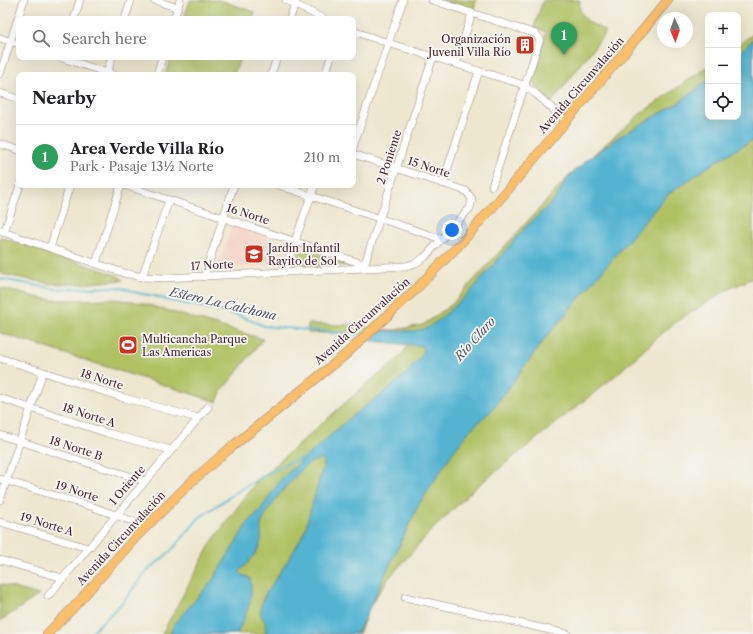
<!DOCTYPE html>
<html lang="en">
<head>
<meta charset="utf-8">
<style>
	:root { --surface:#fff; --page:#f6f6f6; --text:#202124; --muted:#757577; --line:#e0e0e0; --accent:#c8321e }
	body { margin:0; font-family:"Libre Caslon Text",serif; background:var(--page); color:var(--text) }
	.controls { position:absolute; right:12px; top:12px; display:grid; overflow:hidden; border-radius:8px; box-shadow:0 4px 16px #0002 }
	.controls button { width:36px; height:36px; display:grid; place-items:center; padding:0; border:0; border-bottom:1px solid var(--line); background:var(--surface); color:var(--text); font:20px sans-serif }
	.compass { position:absolute; left:657px; top:12px; width:36px; height:36px; border-radius:50%; background:var(--surface); box-shadow:0 4px 16px #0002; rotate:178deg }
	.you { position:absolute; left:452px; top:230px; width:14px; height:14px; margin:-10px; border:3px solid #fff; border-radius:50%; background:#1a73e8; box-shadow:0 0 0 6px #1a73e833 }
	.badge { display:grid; place-items:center; width:26px; height:26px; border-radius:50%; background:var(--accent); color:#fff; font-size:13px; font-weight:700 }
	.pin { position:absolute; translate:-50% -33px; filter:drop-shadow(0 1px 2px #0008) }
	.pin::after { content:''; position:absolute; top:21px; width:14px; height:12px; background:inherit; clip-path:polygon(0 0,100% 0,50% 100%) }
	.list { margin:0; padding:0; list-style:none }
	h2 { display:flex; justify-content:space-between; align-items:center; height:52px; margin:0; padding:0 16px; font-size:17px }
	h2 small { font-size:13px; font-weight:400; color:var(--muted) }
	.list li { display:grid; grid-template-columns:26px 1fr auto; gap:12px; align-items:center; box-sizing:border-box; height:64px; padding:0 16px; border-top:1px solid var(--line) }
	.list b { display:block; font-size:15px; white-space:nowrap }
	.list p { margin:0; font-size:13px; white-space:nowrap; color:var(--muted) }
	.list em { font-size:13px; font-style:normal; color:var(--muted) }
	.icon { flex:none; width:22px; height:22px; fill:none; stroke:currentColor; stroke-width:2; stroke-linecap:round; stroke-linejoin:round }
	.map { position:relative; flex:none; width:753px; height:634px; overflow:hidden }
	.search { position:absolute; background:var(--surface); box-shadow:0 4px 16px #0002; left:16px; top:16px; width:340px; height:44px; display:flex; align-items:center; gap:10px; box-sizing:border-box; padding:0 14px; border-radius:8px; color:var(--muted); font-size:15px }
	.panel { position:absolute; background:var(--surface); box-shadow:0 4px 16px #0002; left:16px; top:72px; width:340px; height:116px; border-radius:8px }
	.map>svg:first-child { display:block }
	.built { fill:#f5d2c2 }
	.grass { fill:url(#grass-dots); stroke:#7d7048 }
	.park { fill:#b0c164; stroke:#7d7048 }
	.water { fill:#52b3d0; stroke:#4e697e }
	.lines { fill:none; stroke-linecap:round; stroke-linejoin:round }
	.stream { stroke:#52b3d0; stroke-width:2 }
	.minor-casing { stroke:#9c837d; stroke-width:8 }
	.major-casing { stroke:#9c837d; stroke-width:10 }
	.minor { stroke:#fff; stroke-width:7 }
	.major { stroke:#f9bf6d; stroke-width:9 }
	.labels { text-anchor:middle; stroke-width:3.5; stroke-linejoin:round; paint-order:stroke }
	.poi-label { font-size:11px; fill:#4a1f2b; stroke:#f6f6f2; text-anchor:start }
	.street-label { font-size:11px; fill:#4a1f2b; stroke:#f6f6f2 }
	.water-label { font-size:12px; font-style:italic; fill:#4d5365; stroke:#f6f6f2 }
</style>
</head>
<body>
<div class="map">
<svg width="753" height="634" viewBox="0 0 753 634">
	<defs>
		<pattern id="grass-dots" width="8" height="8" patternUnits="userSpaceOnUse"><rect width="8" height="8" fill="#b0c164"/><path d="M2 2h.1M6 6h.1" fill="none" stroke="#99a557" stroke-width="1.8" stroke-linecap="round"/></pattern>
	</defs>
	<rect width="100%" height="100%" fill="#f6f6f2"/>
	<filter id="ink" filterUnits="userSpaceOnUse"><feTurbulence type="fractalNoise" baseFrequency=".025" numOctaves="2"/><feDisplacementMap in="SourceGraphic" scale="8" xChannelSelector="R" yChannelSelector="G"/><feConvolveMatrix kernelMatrix="1 2 1 2 8 2 1 2 1" color-interpolation-filters="sRGB"/></filter>
	<filter id="wash" filterUnits="userSpaceOnUse"><feTurbulence type="fractalNoise" baseFrequency=".012" numOctaves="4" result="noise"/><feDisplacementMap in="SourceGraphic" scale="16" xChannelSelector="R" yChannelSelector="G"/><feGaussianBlur stdDeviation="0.9" result="paint"/><feColorMatrix in="noise" values="0 0 0 0 0 0 0 0 0 0 0 0 0 0 0 0 0 1.4 0 .05"/><feComposite in="paint" operator="in"/></filter>
	<g filter="url(#wash)">
		<rect width="100%" height="100%" fill="#eee7cf"/>
		<path class="built" d="M233,224L289,244L282,264L217,269Z"/>
		<path class="grass" d="M302,249L355,265L291,267Z"/>
		<g class="park">
			<path d="M190,0H219L255,12L253,19H184Z"/>
			<path d="M440,0H476L474,10Z"/>
			<path d="M543,0H580C577,20 591,22 606,32L552,102L534,85V79L546,32L534,27Z"/>
			<path d="M753,34V278L727,290L674,323L616,375L475,488L429,533L388,579L370,606L359,634H162L211,543L256,482L370,381C383,371 402,360 408,344L382,338L351,333H308V324L354,325L372,329L394,330L423,325L451,305L571,174L639,115L708,66V117H738V45Z"/>
			<path d="M171,57H240L234,75H165Z"/>
			<path d="M0,237L117,275L123,280L81,284H51L0,274Z"/>
			<path d="M0,288L40,298L56,300L116,299L142,303L263,339L221,392L217,402L0,333Z"/>
			<path d="M0,584L39,595L0,621Z"/>
		</g>
		<path class="water" d="M753,39V140L718,160L667,195L547,336L492,410L469,431L451,455L418,506L357,634H266L265,622L261,616V606L265,595L292,554L304,533L324,463L322,459C316,460 311,462 306,466C292,478 269,505 262,522C259,528 262,533 261,540C261,549 246,566 239,572L242,575L250,578C254,602 246,613 237,634H170L174,624L212,581L247,524L261,509L281,479L353,415L381,395L405,375L421,356L424,350L422,346L371,341L381,331H414L427,328L440,319L470,292L523,230L556,198L566,180L584,162L617,138L678,103L708,80V117H738V54Z"/>
		<g class="lines">
			<g class="stream">
				<path d="M0,279L56,289L116,287L127,289L137,293L155,296L170,301L203,307L238,315L264,326L362,335"/>
				<path d="M90,634L122,603L147,571L171,551L199,518L232,495L258,479L288,463L308,457"/>
			</g>
		</g>
	</g>
	<g filter="url(#ink)">
		<g class="lines">
			<g class="minor-casing">
				<g id="minor">
					<path d="M154,0L178,8"/>
					<path d="M286,0L324,19"/>
					<path d="M432,0L536,34L540,39L492,186"/>
					<path d="M74,19L80,0"/>
					<path d="M125,19L131,0"/>
					<path d="M174,19L180,0"/>
					<path d="M290,19L296,0"/>
					<path d="M353,31L388,43L521,84L536,94L566,121"/>
					<path d="M0,38L19,44"/>
					<path d="M59,57L114,75"/>
					<path d="M456,64L472,13"/>
					<path d="M107,73L112,57"/>
					<path d="M0,74L24,0"/>
					<path d="M157,75L162,57"/>
					<path d="M271,75L277,57"/>
					<path d="M325,75L331,57"/>
					<path d="M0,93L19,99"/>
					<path d="M0,144L19,150"/>
					<path d="M353,147L403,0"/>
					<path d="M443,183L479,71"/>
					<path d="M124,185L360,263H364L366,260L433,57"/>
					<path d="M278,185L442,239"/>
					<path d="M0,231L124,273L142,277L165,278L406,266L416,263L425,257L470,208L472,199L466,191L353,154"/>
					<path d="M4,233L20,185"/>
					<path d="M50,248L70,185"/>
					<path d="M96,263L121,185"/>
					<path d="M284,272L315,185"/>
					<path d="M142,277L169,200"/>
					<path d="M204,277L234,185"/>
					<path d="M0,358L121,397L198,418"/>
					<path d="M0,398L107,433L171,450"/>
					<path d="M0,435L145,481"/>
					<path d="M0,479L93,507L132,521L145,527"/>
					<path d="M0,500L43,372"/>
					<path d="M0,522L88,548"/>
					<path d="M0,560L63,578"/>
					<path d="M48,596L208,407"/>
					<path d="M405,597L567,634"/>
				</g>
			</g>
			<g class="major-casing">
				<path id="major" d="M47,634L73,608L136,537L191,482L228,450L345,355L415,290L459,245L499,200L624,53L668,0"/>
			</g>
			<use href="#minor" class="minor"/>
			<use href="#major" class="major"/>
		</g>
	</g>
	<defs>
		<g id="building-square" transform="scale(1)"><rect x="-9" y="-9" width="18" height="18" rx="4" fill="#c8321e" stroke="#f6f6f2"/><path d="M-4-6H4V6H1V3H-1V6H-4ZM-2.5-4.3h1.7v1.8h-1.7ZM.8-4.3h1.7v1.8H.8ZM-2.5-1h1.7V.8h-1.7ZM.8-1h1.7V.8H.8Z" fill="#fff"/></g>
		<g id="school-square" transform="scale(1)"><rect x="-9" y="-9" width="18" height="18" rx="4" fill="#c8321e" stroke="#f6f6f2"/><path d="M0-5L7-2L0 1L-7-2ZM-4 1L0 2.5L4 1V4Q0 6-4 4Z" fill="#fff"/></g>
		<g id="stadium-square" transform="scale(1)"><rect x="-9" y="-9" width="18" height="18" rx="4" fill="#c8321e" stroke="#f6f6f2"/><path d="M0-5a6.5 5 0 1 0 0 10a6.5 5 0 1 0 0-10ZM-3.5-1.8h7v3.6h-7Z" fill="#fff"/></g>
	</defs>
	<g fill-rule="evenodd">
		<use href="#building-square" x="525" y="45"/>
		<use href="#school-square" x="254" y="254"/>
		<use href="#stadium-square" x="128" y="345"/>
	</g>
	<g class="labels">
		<g class="poi-label">
			<text x="511" y="43" text-anchor="end">Organización<tspan x="511" dy="13">Juvenil Villa Río</tspan></text>
			<text x="268" y="252">Jardín Infantil<tspan x="268" dy="13">Rayito de Sol</tspan></text>
			<text x="142" y="343">Multicancha Parque<tspan x="142" dy="13">Las Americas</tspan></text>
		</g>
		<g class="street-label">
			<text transform="translate(581 85) rotate(-49)" y="4">Avenida Circunvalación</text>
			<text transform="translate(389 157) rotate(-72)" y="4">2 Poniente</text>
			<text transform="translate(429 167) rotate(18)" y="4">15 Norte</text>
			<text transform="translate(248 214) rotate(18)" y="4">16 Norte</text>
			<text transform="translate(212 265) rotate(-3)" y="4">17 Norte</text>
			<text transform="translate(362 321) rotate(-42)" y="4">Avenida Circunvalación</text>
			<text transform="translate(102 379) rotate(18)" y="4">18 Norte</text>
			<text transform="translate(89 415) rotate(18)" y="4">18 Norte A</text>
			<text transform="translate(76 448) rotate(18)" y="4">18 Norte B</text>
			<text transform="translate(127 485) rotate(-49)" y="4">1 Oriente</text>
			<text transform="translate(77 491) rotate(18)" y="4">19 Norte</text>
			<text transform="translate(47 524) rotate(17)" y="4">19 Norte A</text>
			<text transform="translate(121 538) rotate(-47)" y="4">Avenida Circunvalación</text>
		</g>
		<g class="water-label">
			<text transform="translate(223 304) rotate(13)" y="4">Estero La Calchona</text>
			<text transform="translate(475 339) rotate(-48)" y="4">Río Claro</text>
		</g>
	</g>
</svg>
<div class="controls">
<button>+</button>
<button>−</button>
<button><svg class="icon" aria-label="locate" viewBox="0 0 24 24"><circle cx="12" cy="12" r="6"/><path d="M12 2v4M12 18v4M2 12h4M18 12h4"/></svg></button>
</div>
<svg class="compass" viewBox="-18 -18 36 36"><path d="M0-13l5 13h-10z" fill="#e53935"/><path d="M0 13l5-13h-10z" fill="#757577"/></svg>
<div class="you"></div>
<div class="pin badge" style="left:564px;top:55px;background:#2e9e5b">1</div>
<div class="search"><svg class="icon" aria-label="search" viewBox="0 0 24 24"><circle cx="10" cy="10" r="6"/><path d="M15 15l6 6"/></svg>Search here</div>
<section class="panel">
<h2>Nearby<small></small></h2>
<ul class="list">
<li><span class="badge" style="background:#2e9e5b">1</span><div><b>Area Verde Villa Río</b><p>Park · Pasaje 13½ Norte</p></div><em>210 m</em></li>
</ul>
</section>
</div>
</body>
</html>
